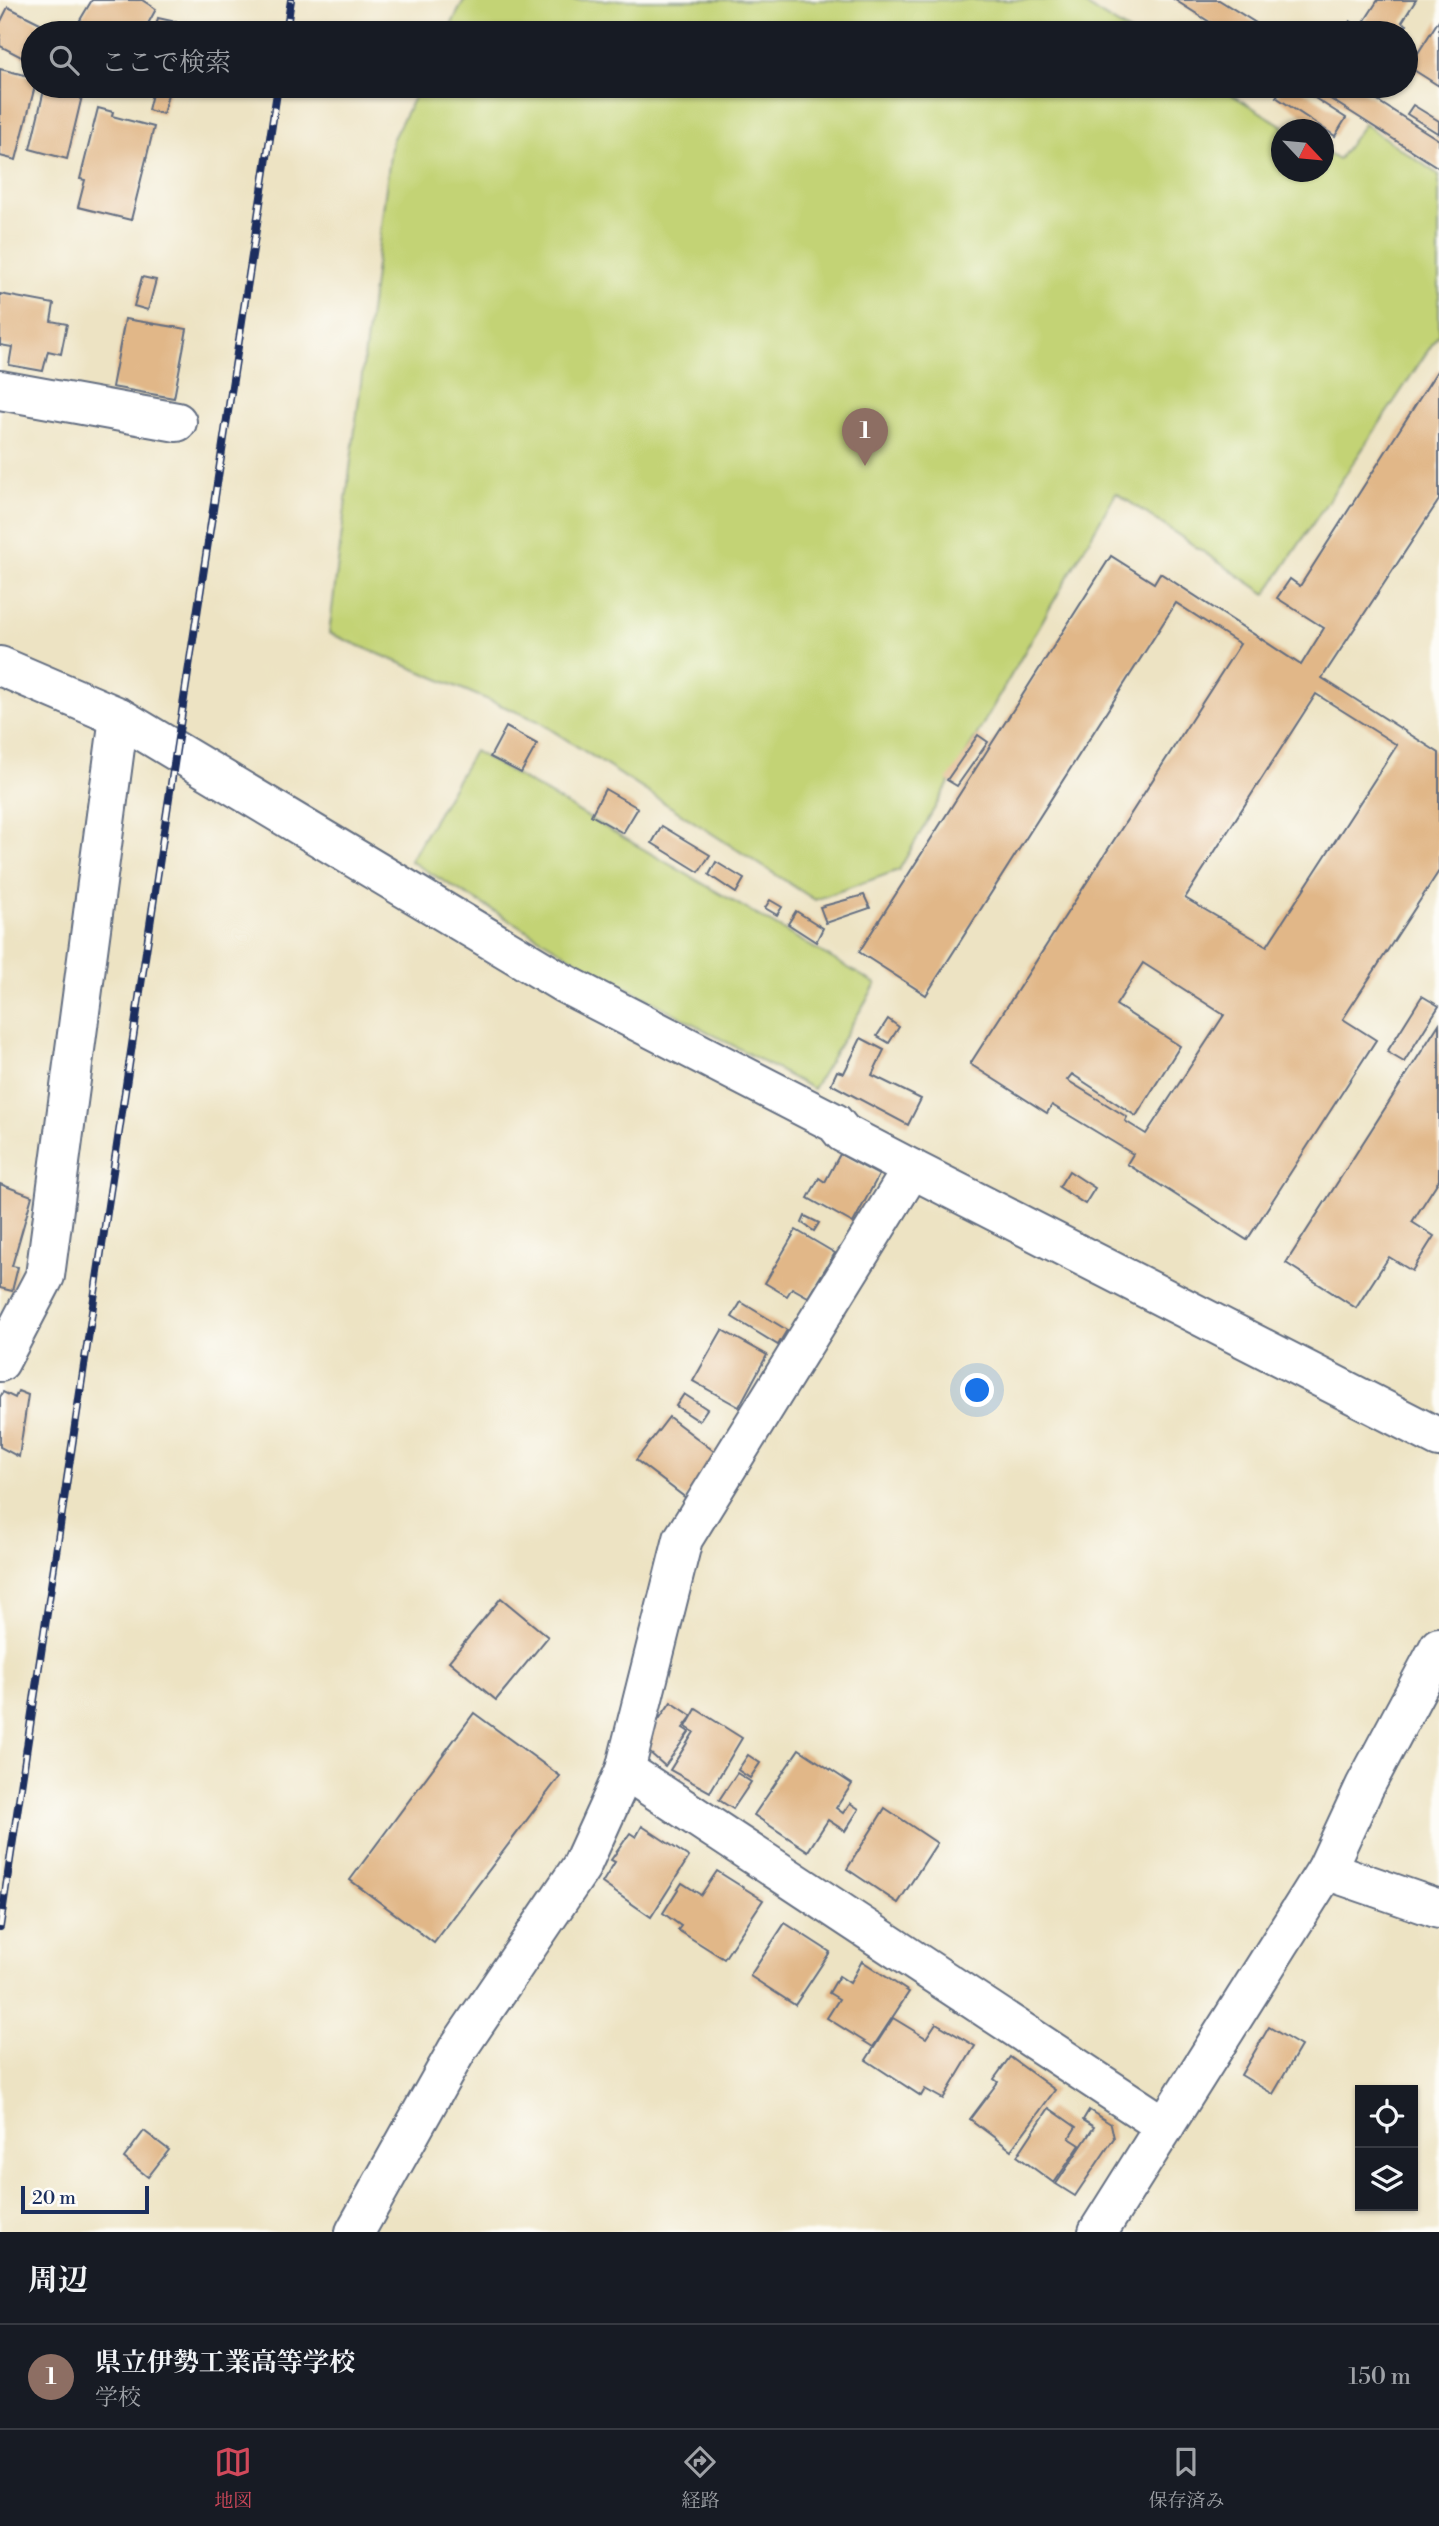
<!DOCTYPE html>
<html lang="ja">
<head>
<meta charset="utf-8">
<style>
	:root { --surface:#171b24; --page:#242831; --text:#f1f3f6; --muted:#9ea1a6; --line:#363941; --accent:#d1495b }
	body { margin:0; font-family:"Libre Bodoni","Noto Serif JP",serif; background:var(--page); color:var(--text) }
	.controls { position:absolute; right:21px; bottom:21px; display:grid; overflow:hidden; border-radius:0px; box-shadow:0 2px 5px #0004 }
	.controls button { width:63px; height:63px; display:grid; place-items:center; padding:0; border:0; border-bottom:2px solid var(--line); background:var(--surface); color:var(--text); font:35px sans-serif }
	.compass { position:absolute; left:1271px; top:119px; width:63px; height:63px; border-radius:50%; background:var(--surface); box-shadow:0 2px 5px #0004; rotate:116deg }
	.scale { position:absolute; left:21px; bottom:18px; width:128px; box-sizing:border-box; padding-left:7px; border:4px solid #1b2f5e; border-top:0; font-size:19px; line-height:24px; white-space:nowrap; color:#1b2f5e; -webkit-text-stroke:5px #fdfcf7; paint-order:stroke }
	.you { position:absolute; left:978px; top:1391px; width:24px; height:24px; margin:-18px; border:5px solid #fff; border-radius:50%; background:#1a73e8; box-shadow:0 0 0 10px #1a73e833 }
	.badge { display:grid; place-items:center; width:46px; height:46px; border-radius:50%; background:var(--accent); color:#fff; font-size:23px; font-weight:700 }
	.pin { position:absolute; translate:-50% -58px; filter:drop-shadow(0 2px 4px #0008) }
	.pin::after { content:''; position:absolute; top:37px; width:24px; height:21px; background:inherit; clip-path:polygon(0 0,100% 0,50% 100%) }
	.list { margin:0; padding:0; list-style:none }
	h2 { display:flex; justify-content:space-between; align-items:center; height:91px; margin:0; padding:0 28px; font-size:30px }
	h2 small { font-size:23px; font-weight:400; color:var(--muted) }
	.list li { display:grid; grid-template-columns:46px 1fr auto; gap:21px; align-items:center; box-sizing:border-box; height:105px; padding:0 28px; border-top:2px solid var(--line) }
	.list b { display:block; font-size:26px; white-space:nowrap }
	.list p { margin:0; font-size:23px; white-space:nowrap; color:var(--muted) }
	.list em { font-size:23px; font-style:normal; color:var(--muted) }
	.icon { flex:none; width:38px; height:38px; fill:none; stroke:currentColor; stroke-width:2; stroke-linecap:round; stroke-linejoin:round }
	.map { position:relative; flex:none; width:1439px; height:2232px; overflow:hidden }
	.search { position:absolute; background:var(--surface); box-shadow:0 2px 5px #0004; left:21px; right:21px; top:21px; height:77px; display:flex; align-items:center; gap:18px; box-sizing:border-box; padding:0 24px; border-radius:38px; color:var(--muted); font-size:26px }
	.sheet { height:196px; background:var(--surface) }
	nav { display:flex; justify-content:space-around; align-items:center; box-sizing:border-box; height:98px; border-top:2px solid var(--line); background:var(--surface); font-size:19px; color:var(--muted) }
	nav a { display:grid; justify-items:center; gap:4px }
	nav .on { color:var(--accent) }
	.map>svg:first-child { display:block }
	.green { fill:#c3d375; stroke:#6f816a; stroke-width:2 }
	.building { fill:#e1b788; fill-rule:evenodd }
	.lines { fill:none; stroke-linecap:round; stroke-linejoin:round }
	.minor-casing { stroke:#646e81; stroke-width:42 }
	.minor { stroke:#fff; stroke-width:38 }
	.rail-casing { stroke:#1b2f5e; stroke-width:8 }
	.rail { stroke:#fdfcf7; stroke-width:5; stroke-dasharray:16; stroke-linecap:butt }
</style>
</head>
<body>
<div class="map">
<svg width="1439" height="2232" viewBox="0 0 1439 2232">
	<rect width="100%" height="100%" fill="#fdfcf7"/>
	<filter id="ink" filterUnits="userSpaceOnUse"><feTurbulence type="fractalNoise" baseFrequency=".0143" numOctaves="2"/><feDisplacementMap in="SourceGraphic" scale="14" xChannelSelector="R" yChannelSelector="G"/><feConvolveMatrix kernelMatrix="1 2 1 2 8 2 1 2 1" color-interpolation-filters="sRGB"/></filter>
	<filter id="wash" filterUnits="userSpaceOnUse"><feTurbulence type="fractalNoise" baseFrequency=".00686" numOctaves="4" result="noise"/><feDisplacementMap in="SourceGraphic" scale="28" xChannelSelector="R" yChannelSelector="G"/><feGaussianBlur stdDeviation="1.57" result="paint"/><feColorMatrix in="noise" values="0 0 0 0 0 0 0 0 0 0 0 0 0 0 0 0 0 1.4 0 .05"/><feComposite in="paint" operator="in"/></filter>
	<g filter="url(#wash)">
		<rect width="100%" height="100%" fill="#ede3c3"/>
		<g class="green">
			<path d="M464,0H1077L1131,33H447Z"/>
			<path d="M420,86H1217L1288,129L1282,130V172H1324V151L1338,160L1364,124L1439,175V334L1266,594L1116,493L899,870L815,900L536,720L329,633L392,140Z"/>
			<path d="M474,751L876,984L813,1089L585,965L410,861Z"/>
		</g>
		<g id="blocks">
			<g class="building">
				<path d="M92,0H142L156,9L143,33H78L84,23L80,20Z"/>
				<path d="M1175,0H1219L1272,33H1227Z"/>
				<path d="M1378,0H1416L1402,22L1407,25L1401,33H1342L1350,21L1360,28Z"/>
				<path d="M8,7L54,30L52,33H33V63L0,46V23Z"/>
				<path d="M158,18L176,22L173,33H154Z"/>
				<path d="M1439,20V86L1409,67Z"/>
				<path d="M0,69L33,77L35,86L16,160L0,156Z"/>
				<path d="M45,86H56L83,92L67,159L30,149Z"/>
				<path d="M154,86H170L163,114L148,110Z"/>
				<path d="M1284,86H1296L1346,118L1335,136L1276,97Z"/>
				<path d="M1310,86H1354L1439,140V168Z"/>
				<path d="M1413,105L1439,121V134L1407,114Z"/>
				<path d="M98,108L113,112L112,116L154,127L131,220L78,207L85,180L80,179Z"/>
				<path d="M142,277L156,280L148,310L134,306Z"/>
				<path d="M0,294L54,304L51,321L67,324L61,354L48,351L43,371L9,365L12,347L0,345Z"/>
				<path d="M125,319L187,329L174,398L112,387Z"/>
				<path d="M1439,368V500L1322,678L1439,753V871L1343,1019L1376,1040L1247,1240L1127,1164L1133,1154L1052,1105L1047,1113L970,1064L1240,644L1176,603L926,995L859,952L1111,556L1154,583L1160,573L1301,665L1324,628L1277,598L1290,579L1300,586ZM1316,694L1397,745L1267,946L1185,898ZM1143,963L1224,1015L1146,1134L1125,1121L1127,1117L1067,1080L1072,1074L1136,1116L1180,1046L1116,1005Z"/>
				<path d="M506,727L537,744L521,773L490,757Z"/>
				<path d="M978,735L988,742L957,786L947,780Z"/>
				<path d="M605,789L638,808L623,833L591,815Z"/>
				<path d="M662,826L710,855L699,872L652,843Z"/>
				<path d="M716,862L744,879L736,893L709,875Z"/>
				<path d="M864,895L870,908L826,923L820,907Z"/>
				<path d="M770,900L782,907L777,915L765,908Z"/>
				<path d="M796,911L823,928L816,942L788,924Z"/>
				<path d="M1422,996L1439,1006L1404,1062L1387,1052Z"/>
				<path d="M888,1019L899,1027L889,1043L877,1036Z"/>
				<path d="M1439,1024V1180L1412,1222L1434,1236L1412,1271L1389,1257L1356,1308L1286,1263Z"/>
				<path d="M861,1038L884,1050L872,1075L921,1099L908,1125L831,1084L837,1071L844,1073Z"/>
				<path d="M840,1154L879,1175L853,1223L808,1198L819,1178L825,1182Z"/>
				<path d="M1069,1171L1095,1188L1085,1204L1059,1187Z"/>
				<path d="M0,1184L32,1196L12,1266L18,1267L12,1291L0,1288Z"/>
				<path d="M805,1216L819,1223L814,1231L802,1223Z"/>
				<path d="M796,1230L835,1253L808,1297L792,1288L787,1296L765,1283Z"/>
				<path d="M741,1302L787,1330L778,1345L732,1317Z"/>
				<path d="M722,1330L767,1355L739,1407L693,1381Z"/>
				<path d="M18,1391L28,1395L19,1457L0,1447V1397L3,1392L15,1398Z"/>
				<path d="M684,1394L707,1409L699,1421L676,1406Z"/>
				<path d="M669,1417L719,1455L686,1498L636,1460Z"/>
				<path d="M501,1598L548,1637L496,1700L449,1661Z"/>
				<path d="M671,1702L692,1716L683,1728L689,1732L665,1766L648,1751L646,1738Z"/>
				<path d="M696,1709L742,1738L710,1792L670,1770L694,1732L686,1727Z"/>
				<path d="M474,1713L560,1776L434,1943L350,1880Z"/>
				<path d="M799,1749L852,1784L836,1808L843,1813L850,1803L859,1809L845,1831L828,1820L808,1851L754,1815Z"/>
				<path d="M748,1755L760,1763L750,1778L738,1770Z"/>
				<path d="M737,1773L751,1782L733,1809L719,1800Z"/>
				<path d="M885,1808L937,1843L898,1903L847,1869Z"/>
				<path d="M642,1826L689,1857L651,1917L602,1883L615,1862L611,1860L630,1833L636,1837Z"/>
				<path d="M717,1871L763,1900L724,1959L678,1930L681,1926L663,1913L682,1883L701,1895Z"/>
				<path d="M785,1923L830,1952L795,2005L750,1976Z"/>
				<path d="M862,1961L909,1992L873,2047L827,2018L839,1999L829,1993L839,1976L850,1983Z"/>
				<path d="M893,2018L926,2038L936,2023L975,2046L943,2099L925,2089L921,2096L866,2060Z"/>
				<path d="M1269,2027L1301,2046L1273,2094L1241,2075Z"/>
				<path d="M1010,2057L1055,2090L1011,2150L970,2119L998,2082L994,2079Z"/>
				<path d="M1049,2108L1076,2127L1069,2138L1080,2145L1054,2183L1017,2156Z"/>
				<path d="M1089,2110L1111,2124L1114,2138L1075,2196L1056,2184L1094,2127L1083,2120Z"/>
				<path d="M144,2131L169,2150L148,2177L124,2158Z"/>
			</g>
		</g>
	</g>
	<g filter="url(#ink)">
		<use href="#blocks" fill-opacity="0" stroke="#646e81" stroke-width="2"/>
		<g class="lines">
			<g class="minor-casing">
				<g id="minor">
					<path d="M0,390L177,422"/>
					<path d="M0,666L119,717L563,983L835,1123L843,1133L912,1169L1439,1438"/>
					<path d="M0,1362L45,1276L119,717"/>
					<path d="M625,1770L1165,2126"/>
					<path d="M1326,1870L1439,1909"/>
					<path d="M355,2232L457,2050L581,1867L625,1770L683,1539L912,1169"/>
					<path d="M1098,2232L1326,1870L1365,1786L1439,1647"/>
				</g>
			</g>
			<use href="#minor" class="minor"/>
			<g class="rail-casing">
				<g id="rail">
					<path d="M286,33L291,0"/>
					<path d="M0,1927L176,751L278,86"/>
				</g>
			</g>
			<use href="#rail" class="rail"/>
		</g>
	</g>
</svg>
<div class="controls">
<button><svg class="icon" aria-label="locate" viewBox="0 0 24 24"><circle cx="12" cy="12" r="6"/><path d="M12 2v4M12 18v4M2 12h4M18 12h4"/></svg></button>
<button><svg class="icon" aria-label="layers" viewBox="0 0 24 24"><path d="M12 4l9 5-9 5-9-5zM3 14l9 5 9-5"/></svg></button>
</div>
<svg class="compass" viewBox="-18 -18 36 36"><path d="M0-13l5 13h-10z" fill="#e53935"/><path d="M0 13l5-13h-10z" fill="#9ea1a6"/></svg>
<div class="scale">20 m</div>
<div class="you"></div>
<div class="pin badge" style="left:865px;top:466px;background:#8d6e63">1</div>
<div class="search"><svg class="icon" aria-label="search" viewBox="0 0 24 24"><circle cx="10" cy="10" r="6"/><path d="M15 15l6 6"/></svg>ここで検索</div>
</div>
<section class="sheet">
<h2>周辺<small></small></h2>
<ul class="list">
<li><span class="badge" style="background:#8d6e63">1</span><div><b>県立伊勢工業高等学校</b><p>学校</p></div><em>150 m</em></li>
</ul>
</section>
<nav>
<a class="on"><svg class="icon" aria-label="map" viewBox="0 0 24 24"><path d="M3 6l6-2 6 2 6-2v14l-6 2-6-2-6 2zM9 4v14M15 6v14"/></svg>地図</a>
<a><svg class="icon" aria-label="directions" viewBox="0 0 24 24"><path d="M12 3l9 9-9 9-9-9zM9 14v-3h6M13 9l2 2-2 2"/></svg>経路</a>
<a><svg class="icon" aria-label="saved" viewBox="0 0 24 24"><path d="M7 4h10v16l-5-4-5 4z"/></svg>保存済み</a>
</nav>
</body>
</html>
